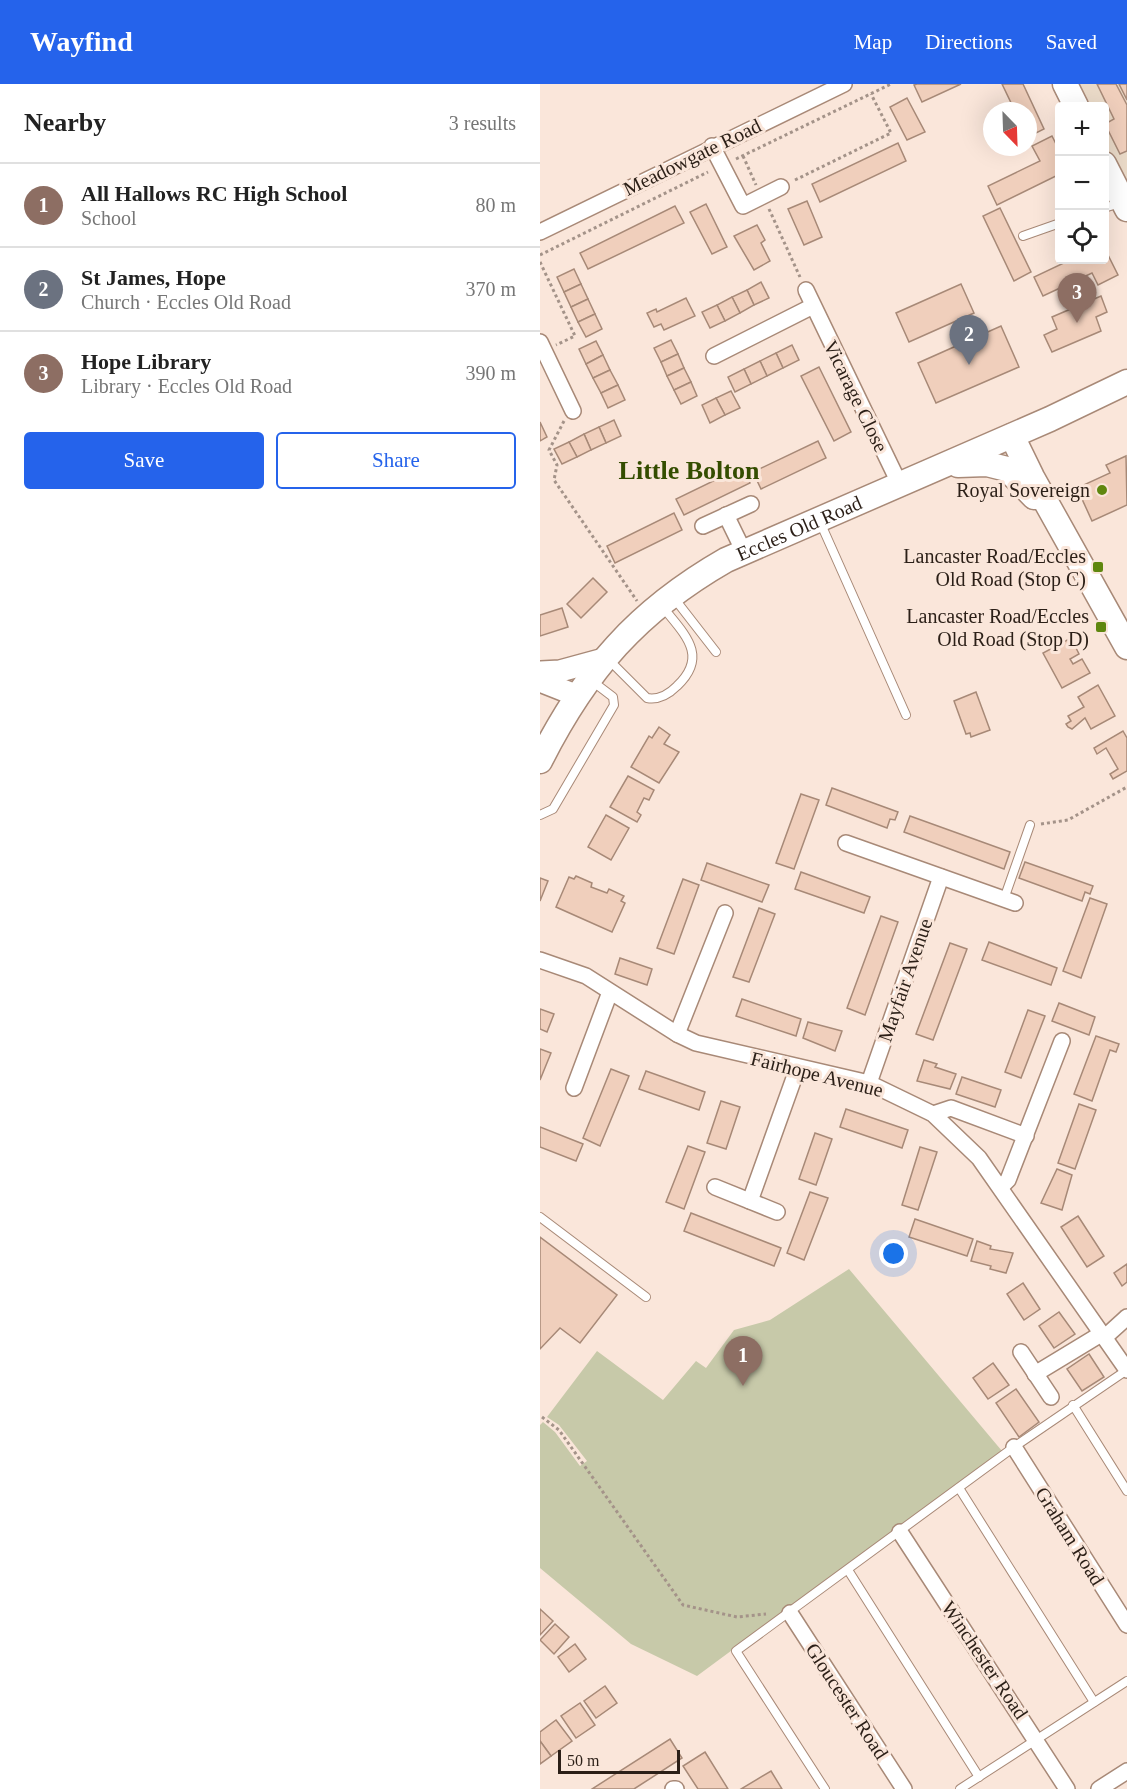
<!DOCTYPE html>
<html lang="en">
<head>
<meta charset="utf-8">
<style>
	:root { --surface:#fff; --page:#f2f2f2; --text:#222; --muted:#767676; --line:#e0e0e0; --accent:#2563eb }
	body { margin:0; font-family:Georgia,serif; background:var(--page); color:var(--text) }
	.controls { position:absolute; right:18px; top:18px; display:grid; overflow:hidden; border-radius:6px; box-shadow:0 6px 24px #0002 }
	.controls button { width:54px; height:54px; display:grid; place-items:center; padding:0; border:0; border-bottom:2px solid var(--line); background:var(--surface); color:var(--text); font:30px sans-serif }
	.compass { position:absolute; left:443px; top:18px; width:54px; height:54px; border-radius:50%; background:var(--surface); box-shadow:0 6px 24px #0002; rotate:157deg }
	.scale { position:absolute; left:18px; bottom:15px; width:122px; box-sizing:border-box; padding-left:6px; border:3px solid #2b1f17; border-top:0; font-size:16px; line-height:21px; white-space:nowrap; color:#2b1f17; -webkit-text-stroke:4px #fae6da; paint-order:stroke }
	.you { position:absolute; left:354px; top:1170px; width:21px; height:21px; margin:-15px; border:4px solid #fff; border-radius:50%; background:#1a73e8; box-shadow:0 0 0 9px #1a73e833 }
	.badge { display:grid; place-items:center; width:39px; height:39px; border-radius:50%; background:var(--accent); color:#fff; font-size:20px; font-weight:700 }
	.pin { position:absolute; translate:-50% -50px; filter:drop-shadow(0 2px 3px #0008) }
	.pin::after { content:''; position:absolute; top:32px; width:21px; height:18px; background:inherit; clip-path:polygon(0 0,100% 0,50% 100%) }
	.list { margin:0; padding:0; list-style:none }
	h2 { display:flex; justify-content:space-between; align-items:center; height:78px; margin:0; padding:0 24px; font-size:26px }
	h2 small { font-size:20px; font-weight:400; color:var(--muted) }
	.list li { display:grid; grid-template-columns:39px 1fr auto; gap:18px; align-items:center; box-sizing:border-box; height:84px; padding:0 24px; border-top:2px solid var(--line) }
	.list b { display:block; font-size:22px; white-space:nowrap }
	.list p { margin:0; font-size:20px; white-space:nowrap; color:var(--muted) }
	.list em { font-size:20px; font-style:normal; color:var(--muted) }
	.actions { display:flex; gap:12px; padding:18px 24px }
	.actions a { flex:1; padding:14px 0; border:2px solid var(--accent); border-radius:6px; text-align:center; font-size:21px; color:var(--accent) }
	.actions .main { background:var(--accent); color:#fff }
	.icon { flex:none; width:33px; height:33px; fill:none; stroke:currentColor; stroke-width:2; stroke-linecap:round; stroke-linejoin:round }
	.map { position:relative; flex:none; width:587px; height:1705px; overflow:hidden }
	header { display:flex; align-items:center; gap:36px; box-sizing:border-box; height:84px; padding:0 30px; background:var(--accent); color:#fff }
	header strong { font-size:28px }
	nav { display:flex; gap:33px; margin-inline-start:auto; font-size:21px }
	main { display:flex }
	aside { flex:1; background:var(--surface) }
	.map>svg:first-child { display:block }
	.medical { fill:#eadac8 }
	.green { fill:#c7c9a9 }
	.building { fill:#f0cfbc; stroke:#a78977; stroke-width:1.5 }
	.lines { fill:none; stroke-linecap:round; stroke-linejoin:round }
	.lane-casing { stroke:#a88977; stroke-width:10 }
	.street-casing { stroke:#a88977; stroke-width:18 }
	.secondary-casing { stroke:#a88977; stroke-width:24 }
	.primary-casing { stroke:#a88977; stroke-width:27 }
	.path { stroke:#a49389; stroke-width:3; stroke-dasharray:3 3; stroke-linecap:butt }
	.lane { stroke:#fff; stroke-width:8 }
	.street { stroke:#fff; stroke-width:15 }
	.secondary { stroke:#fff; stroke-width:21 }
	.primary { stroke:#fff; stroke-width:24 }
	.poi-dot { fill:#5f870f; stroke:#fae6da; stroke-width:2 }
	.labels { text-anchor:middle; stroke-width:6; stroke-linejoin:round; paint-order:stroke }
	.street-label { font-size:20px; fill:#2b1f17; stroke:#fae6da }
	.poi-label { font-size:20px; fill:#2b1f17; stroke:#fae6da; text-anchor:end }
	.district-label { font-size:26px; font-weight:bold; fill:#344d00; stroke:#fae6da }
</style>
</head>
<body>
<header>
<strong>Wayfind</strong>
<nav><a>Map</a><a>Directions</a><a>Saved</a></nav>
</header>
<main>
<aside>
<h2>Nearby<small>3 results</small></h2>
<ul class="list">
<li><span class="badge" style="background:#8d6e63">1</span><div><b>All Hallows RC High School</b><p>School</p></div><em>80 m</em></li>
<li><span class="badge" style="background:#6b7280">2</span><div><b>St James, Hope</b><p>Church · Eccles Old Road</p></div><em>370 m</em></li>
<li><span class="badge" style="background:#8d6e63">3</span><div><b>Hope Library</b><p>Library · Eccles Old Road</p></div><em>390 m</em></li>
</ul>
<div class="actions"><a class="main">Save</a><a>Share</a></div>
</aside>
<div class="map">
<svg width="587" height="1705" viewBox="0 0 587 1705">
	<rect width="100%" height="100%" fill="#fae6da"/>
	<path class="medical" d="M534,0H587V107L565,62L564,22H545Z"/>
	<path class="green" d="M309,1185L462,1367L157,1592L91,1560L0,1484V1341L3,1338L15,1348L40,1382L47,1377L19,1341L7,1333L57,1267L123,1316L156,1277L166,1284L194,1246L230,1236Z"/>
	<g class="building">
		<path d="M377,0H421L382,18L374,1Z"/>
		<path d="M462,0H483L504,45L488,53V27H475Z"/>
		<path d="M557,0H576L587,21V67L580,70L565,40L574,35Z"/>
		<path d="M579,0H587V16Z"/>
		<path d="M367,14L385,48L367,56L350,23Z"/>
		<path d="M512,52L520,68V90L457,121L448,102L500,77L492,62Z"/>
		<path d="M358,59L366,77L280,118L272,100Z"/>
		<path d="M267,117L282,153L264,161L248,125Z"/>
		<path d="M166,120L187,163L172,170L150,128Z"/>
		<path d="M135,122L144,139L48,185L40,169Z"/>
		<path d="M460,124L491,188L474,197L443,132Z"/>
		<path d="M217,141L225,156L221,159L230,177L214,186L194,152Z"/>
		<path d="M564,163L578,191L558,201L552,189L503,212L494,193L530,176H564Z"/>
		<path d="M34,185L41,200L24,208L17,193Z"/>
		<path d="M221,198L229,214L214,221L207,206Z"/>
		<path d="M41,200L48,215L31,223L24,208Z"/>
		<path d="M421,200L434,229L369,258L356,229Z"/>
		<path d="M207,206L214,221L200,229L192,213Z"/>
		<path d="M561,212L567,228L556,233L561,247L512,268L504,251L517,245L512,233Z"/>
		<path d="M192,213L200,229L185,237L177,221Z"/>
		<path d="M146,214L155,232L124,246L121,240L114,243L107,229L116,225L117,228Z"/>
		<path d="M48,215L55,230L38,238L31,223Z"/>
		<path d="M177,221L185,237L170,244L162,228Z"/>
		<path d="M55,230L62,245L46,253L38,238Z"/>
		<path d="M461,242L479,283L396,319L378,279Z"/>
		<path d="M131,256L138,270L121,278L114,264Z"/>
		<path d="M56,257L63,271L46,280L39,265Z"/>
		<path d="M252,261L259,276L243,284L236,269Z"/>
		<path d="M236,269L243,284L227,292L220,277Z"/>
		<path d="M138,270L144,284L127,292L121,278Z"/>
		<path d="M63,271L70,286L53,294L46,280Z"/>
		<path d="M220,277L227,292L211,300L204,285Z"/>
		<path d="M279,283L311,348L294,357L261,292Z"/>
		<path d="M144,284L151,298L134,306L127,292Z"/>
		<path d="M204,285L211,300L195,308L188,293Z"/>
		<path d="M70,286L78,301L61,309L53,294Z"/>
		<path d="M151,298L157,312L141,320L134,306Z"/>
		<path d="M78,301L85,316L68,324L61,309Z"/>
		<path d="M191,307L200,324L185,331L176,314Z"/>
		<path d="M176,314L185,331L170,339L162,321Z"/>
		<path d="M74,336L81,352L66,359L59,343Z"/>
		<path d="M0,338L7,353L0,357Z"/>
		<path d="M59,343L66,359L51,366L44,350Z"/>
		<path d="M44,350L51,366L37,373L29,358Z"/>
		<path d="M278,357L286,374L221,405L213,388Z"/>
		<path d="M29,358L37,373L22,380L14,365Z"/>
		<path d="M586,372L587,421L552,437L537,404L570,389L566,381Z"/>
		<path d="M202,383L210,399L144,431L136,415Z"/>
		<path d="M134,429L142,446L75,479L67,462Z"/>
		<path d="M53,494L67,508L41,534L27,520Z"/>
		<path d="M22,524L28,543L0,552V531Z"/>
		<path d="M531,554L539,570L530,575L533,580L542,575L550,589L522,604L503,569Z"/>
		<path d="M558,601L575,632L551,645L545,634L532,645L528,643L526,640L531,637L528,632L544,623L538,613Z"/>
		<path d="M436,608L450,646L431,653L430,649L426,650L414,617Z"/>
		<path d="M119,643L130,651L124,660L139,668L119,699L91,683L109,652L112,654Z"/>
		<path d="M583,647L587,654V687L573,695L570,690L578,685L566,664L557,670L554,664Z"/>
		<path d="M88,692L114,706L109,716L104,714L97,728L101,731L97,738L70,723Z"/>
		<path d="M292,704L358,728L355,736L350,735L347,744L286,721Z"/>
		<path d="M261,710L279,716L254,785L236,779Z"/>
		<path d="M66,731L89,744L71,776L48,763Z"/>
		<path d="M370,732L470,768L464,785L364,748Z"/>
		<path d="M485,778L553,802L550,810L545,808L542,817L479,794Z"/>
		<path d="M167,779L229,801L222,818L161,796Z"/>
		<path d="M261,788L330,813L324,829L255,805Z"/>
		<path d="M36,792L52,799L51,803L67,809L69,805L84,812L81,817L85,819L72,848L16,823L29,793L34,795Z"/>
		<path d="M0,794L8,797L0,817Z"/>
		<path d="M143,795L159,801L134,870L117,864Z"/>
		<path d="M550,814L567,820L541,894L523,887Z"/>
		<path d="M219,824L235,830L209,898L193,893Z"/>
		<path d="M341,832L358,838L325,931L307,924Z"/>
		<path d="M449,858L517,884L511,901L442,876Z"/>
		<path d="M410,859L427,865L393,956L376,950Z"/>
		<path d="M80,874L112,885L107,901L75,890Z"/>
		<path d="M202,915L261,935L256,952L196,932Z"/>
		<path d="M519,919L555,933L549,951L512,937Z"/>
		<path d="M0,925L14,930L7,948L0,945Z"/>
		<path d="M488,926L505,932L481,994L465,988Z"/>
		<path d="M268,938L302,947L295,967L263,954Z"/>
		<path d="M556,952L579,960L576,968L570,966L552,1017L534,1010Z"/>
		<path d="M0,965L11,969L0,996Z"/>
		<path d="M384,976L397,980L395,983L416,990L410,1005L377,997Z"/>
		<path d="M71,985L89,992L60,1062L43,1054Z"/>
		<path d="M106,987L165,1008L159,1026L99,1005Z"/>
		<path d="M422,993L461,1006L455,1023L416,1010Z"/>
		<path d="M181,1017L200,1023L186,1065L167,1059Z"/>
		<path d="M539,1020L556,1026L535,1085L518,1079Z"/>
		<path d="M306,1025L368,1046L362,1064L300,1043Z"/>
		<path d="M0,1043L43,1060L36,1077L0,1063Z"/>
		<path d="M275,1049L292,1055L276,1101L259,1095Z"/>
		<path d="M148,1062L165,1068L144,1125L126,1118Z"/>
		<path d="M380,1063L397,1068L378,1126L362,1121Z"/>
		<path d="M517,1085L532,1091L522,1126L501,1119Z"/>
		<path d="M270,1108L288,1114L264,1176L247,1169Z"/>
		<path d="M151,1129L241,1164L234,1182L144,1147Z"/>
		<path d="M538,1132L564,1172L547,1183L521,1143Z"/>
		<path d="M375,1135L433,1155L427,1172L369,1153Z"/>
		<path d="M0,1153L77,1211L40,1259L20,1244L0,1265Z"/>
		<path d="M437,1157L451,1162L450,1165L473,1169L466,1189L450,1185L451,1182L431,1177Z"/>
		<path d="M587,1180V1198L582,1202L574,1189Z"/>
		<path d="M483,1199L500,1225L484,1236L467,1210Z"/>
		<path d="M519,1228L535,1250L514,1264L499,1242Z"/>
		<path d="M549,1270L564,1293L542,1307L527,1285Z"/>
		<path d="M453,1279L469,1301L448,1315L433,1294Z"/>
		<path d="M476,1305L499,1338L479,1353L456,1319Z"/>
		<path d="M0,1525L13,1537L0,1551Z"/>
		<path d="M15,1540L29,1553L14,1570L0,1556Z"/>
		<path d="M35,1560L46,1575L29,1588L18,1573Z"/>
		<path d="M65,1602L77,1619L56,1634L44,1617Z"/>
		<path d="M40,1619L55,1641L36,1654L21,1632Z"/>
		<path d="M16,1636L32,1657L11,1672L0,1657V1648Z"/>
		<path d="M130,1655L142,1674L94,1705H52Z"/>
		<path d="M0,1657L11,1672L0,1680Z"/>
		<path d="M165,1668L188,1705H158L143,1682Z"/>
		<path d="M231,1687L242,1705H201Z"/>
	</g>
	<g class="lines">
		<g class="lane-casing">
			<g id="lane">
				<path d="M564,124L580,119"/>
				<path d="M483,152L520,139"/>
				<path d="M280,438L366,631"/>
				<path d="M134,514L176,568"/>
				<path d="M69,576L107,614C118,616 129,610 137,602C170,571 143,549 122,522"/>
				<path d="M0,731L13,725L74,621L73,613L52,597"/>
				<path d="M464,815L490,741"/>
				<path d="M0,1133L106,1213"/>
				<path d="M533,1321L587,1407"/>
				<path d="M419,1404L554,1618"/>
				<path d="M308,1486L439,1693"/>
				<path d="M285,1705L196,1567L474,1363L587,1286"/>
				<path d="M420,1705L587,1597"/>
			</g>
		</g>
		<g class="street-casing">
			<g id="street">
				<path d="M172,62L203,122L241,103"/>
				<path d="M0,148L304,0"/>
				<path d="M266,206L360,401"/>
				<path d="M0,258L33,327"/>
				<path d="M174,272L273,222"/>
				<path d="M186,431L204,468"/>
				<path d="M163,442L211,420"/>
				<path d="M306,759L475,819"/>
				<path d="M0,876L46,892L137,950L156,959L329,999L393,1030L439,1074L587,1286"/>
				<path d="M137,950L185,829"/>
				<path d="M329,999L401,793"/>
				<path d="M34,1004L70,908"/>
				<path d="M393,1030L411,1024L486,1052"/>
				<path d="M175,1103L237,1128"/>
				<path d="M461,1103L468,1096L522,957"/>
				<path d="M210,1117L258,983"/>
				<path d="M565,1253L587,1233"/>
				<path d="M481,1268L511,1313"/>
				<path d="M495,1290L561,1250"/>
				<path d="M474,1363L587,1541"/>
				<path d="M360,1448L527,1705"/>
				<path d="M250,1529L364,1705"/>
				<path d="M133,1705H136"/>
				<path d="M559,1705L587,1687"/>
			</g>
		</g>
		<g class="secondary-casing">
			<g id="secondary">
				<path d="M0,588L20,587L64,575"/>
				<path d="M0,597L38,612"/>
			</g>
		</g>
		<g class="primary-casing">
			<g id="primary">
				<path d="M525,0L536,22"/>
				<path d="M564,80L587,125"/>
				<path d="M472,352L492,393L587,563"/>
				<path d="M418,381L447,380L467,385L494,413"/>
				<path id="s1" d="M0,677C46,586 97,527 186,476L510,335L587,298"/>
			</g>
		</g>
		<g class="path">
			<path d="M203,72L216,101"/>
			<path d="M196,75L351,0"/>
			<path d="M255,96L351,49L331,10"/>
			<path d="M229,125L260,193"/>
			<path d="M0,171L168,88"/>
			<path d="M0,178L35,252L16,261"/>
			<path d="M24,337L9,366L17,381L14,396L97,517"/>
			<path d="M501,740L528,736L587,703"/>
			<path d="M2,1333L19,1346L143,1521L197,1533L226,1530"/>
		</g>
		<use href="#lane" class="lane"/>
		<use href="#street" class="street"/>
		<use href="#secondary" class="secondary"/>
		<use href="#primary" class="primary"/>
	</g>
	<g class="poi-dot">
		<circle cx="562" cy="406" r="6"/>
		<rect x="552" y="477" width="12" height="12" rx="3"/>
		<rect x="555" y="537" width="12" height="12" rx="3"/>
	</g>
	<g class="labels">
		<g class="street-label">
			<text transform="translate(152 73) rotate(-26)" y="7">Meadowgate Road</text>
			<text transform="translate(316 312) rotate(64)" y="7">Vicarage Close</text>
			<text dy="7" stroke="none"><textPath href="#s1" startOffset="358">Eccles Old Road</textPath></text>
			<text transform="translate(365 896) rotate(-71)" y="7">Mayfair Avenue</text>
			<text transform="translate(277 990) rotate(14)" y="7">Fairhope Avenue</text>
			<text transform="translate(530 1452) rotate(58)" y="7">Graham Road</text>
			<text transform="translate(445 1576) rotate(56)" y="7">Winchester Road</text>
			<text transform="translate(307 1617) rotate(57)" y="7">Gloucester Road</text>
		</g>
		<g class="poi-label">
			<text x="550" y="413">Royal Sovereign</text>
			<text x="546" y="479">Lancaster Road/Eccles<tspan x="546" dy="23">Old Road (Stop C)</tspan></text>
			<text x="549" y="539">Lancaster Road/Eccles<tspan x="549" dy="23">Old Road (Stop D)</tspan></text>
		</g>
		<g class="district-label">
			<text x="149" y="395">Little Bolton</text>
		</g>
	</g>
</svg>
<div class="controls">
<button>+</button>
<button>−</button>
<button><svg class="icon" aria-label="locate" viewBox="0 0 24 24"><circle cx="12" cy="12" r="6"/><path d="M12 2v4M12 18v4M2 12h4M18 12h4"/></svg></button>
</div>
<svg class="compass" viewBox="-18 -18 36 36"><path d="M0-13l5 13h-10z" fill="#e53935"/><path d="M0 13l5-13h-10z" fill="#767676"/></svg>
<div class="scale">50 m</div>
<div class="you"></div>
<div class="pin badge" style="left:203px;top:1302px;background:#8d6e63">1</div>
<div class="pin badge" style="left:429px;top:281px;background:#6b7280">2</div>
<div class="pin badge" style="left:537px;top:239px;background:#8d6e63">3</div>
</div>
</main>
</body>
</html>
